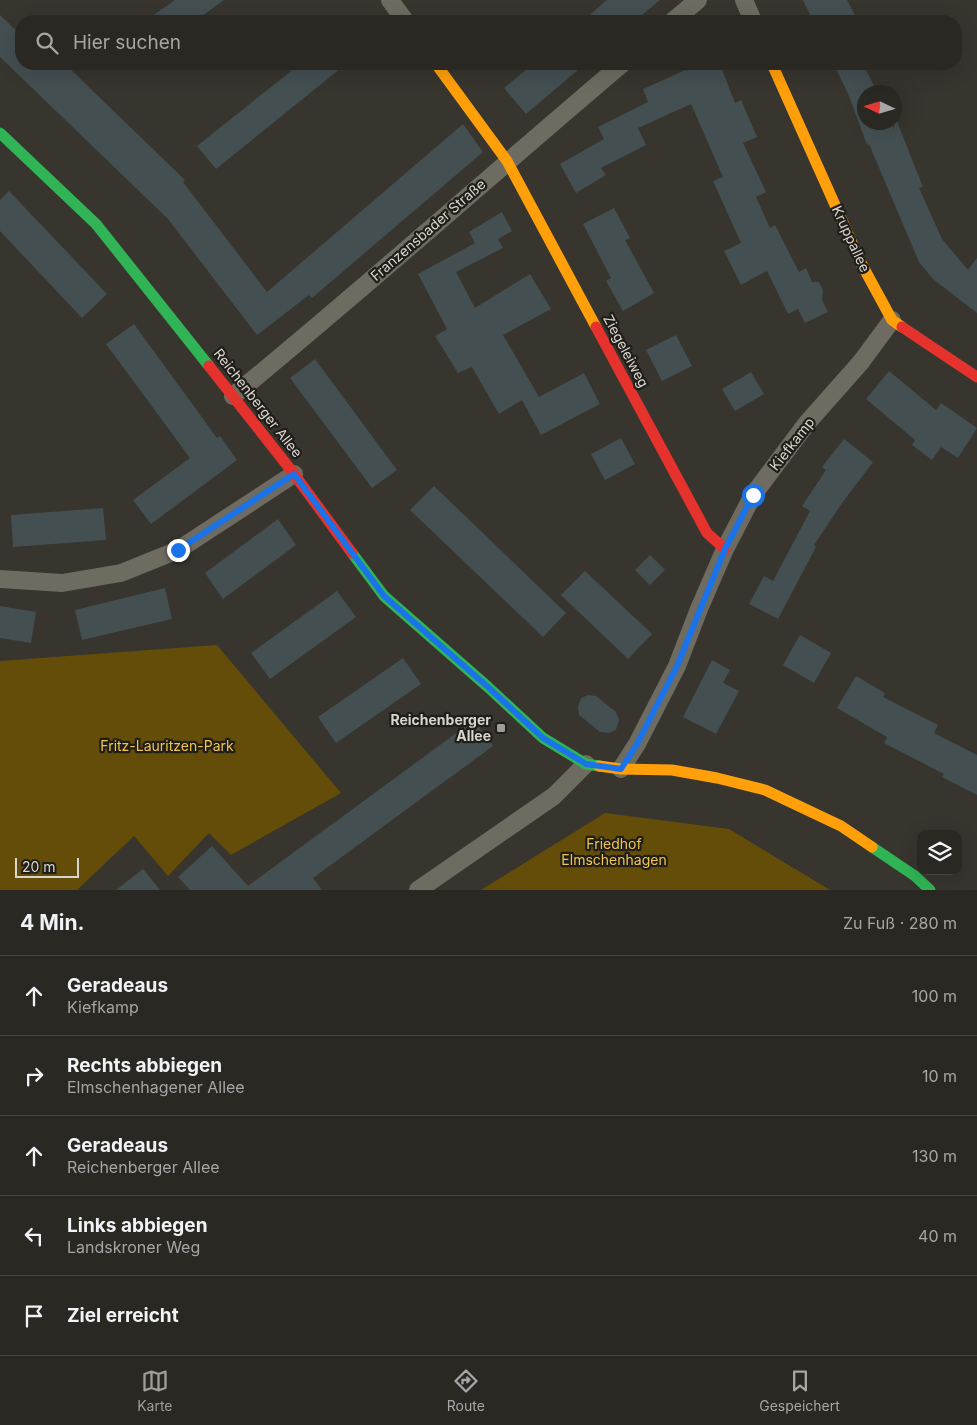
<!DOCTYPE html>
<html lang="de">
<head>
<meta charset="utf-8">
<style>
	:root { --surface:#292822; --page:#31302a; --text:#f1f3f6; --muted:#a5a6a5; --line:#454440; --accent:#a09d96 }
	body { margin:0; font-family:Inter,sans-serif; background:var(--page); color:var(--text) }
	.controls { position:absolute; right:15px; bottom:15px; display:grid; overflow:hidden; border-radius:10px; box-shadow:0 5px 20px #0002 }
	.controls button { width:45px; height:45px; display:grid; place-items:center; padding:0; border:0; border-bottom:1px solid var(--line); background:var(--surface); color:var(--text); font:25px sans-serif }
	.compass { position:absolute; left:857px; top:85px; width:45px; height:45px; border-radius:50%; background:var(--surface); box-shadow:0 5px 20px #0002; rotate:274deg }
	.scale { position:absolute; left:15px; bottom:12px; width:64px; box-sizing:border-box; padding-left:5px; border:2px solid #d8d5ce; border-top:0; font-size:14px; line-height:18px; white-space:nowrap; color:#d8d5ce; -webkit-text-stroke:4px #201e19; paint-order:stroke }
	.stop { position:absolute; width:15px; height:15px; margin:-11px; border:4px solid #1a73e8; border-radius:50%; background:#fff }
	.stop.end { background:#1a73e8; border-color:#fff; box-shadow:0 1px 5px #0008 }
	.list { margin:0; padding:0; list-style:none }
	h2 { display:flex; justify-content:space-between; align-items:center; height:65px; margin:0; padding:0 20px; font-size:21px }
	h2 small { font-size:16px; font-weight:400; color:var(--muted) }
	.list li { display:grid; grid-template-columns:32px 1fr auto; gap:15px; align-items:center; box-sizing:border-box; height:80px; padding:0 20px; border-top:1px solid var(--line) }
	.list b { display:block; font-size:19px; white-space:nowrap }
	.list p { margin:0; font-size:16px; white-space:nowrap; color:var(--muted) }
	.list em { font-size:16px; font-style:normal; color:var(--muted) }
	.icon { flex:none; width:28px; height:28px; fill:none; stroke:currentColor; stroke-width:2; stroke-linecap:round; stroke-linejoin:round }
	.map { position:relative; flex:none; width:977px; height:890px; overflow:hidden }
	.search { position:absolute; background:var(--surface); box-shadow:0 5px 20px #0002; left:15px; right:15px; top:15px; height:55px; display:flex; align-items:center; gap:12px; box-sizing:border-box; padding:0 18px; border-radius:20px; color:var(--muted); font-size:19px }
	.sheet { height:465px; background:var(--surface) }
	nav { display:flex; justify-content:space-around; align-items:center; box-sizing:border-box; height:70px; border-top:1px solid var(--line); background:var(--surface); font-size:14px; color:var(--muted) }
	nav a { display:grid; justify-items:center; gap:2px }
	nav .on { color:var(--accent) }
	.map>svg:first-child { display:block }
	.green { fill:#634d09 }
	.building { fill:#444f52 }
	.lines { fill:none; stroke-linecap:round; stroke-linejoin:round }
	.street { stroke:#6e6b60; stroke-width:18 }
	.fast { stroke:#30b455; stroke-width:11 }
	.slow { stroke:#ff9f0a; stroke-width:11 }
	.jam { stroke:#e5322d; stroke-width:11 }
	.route { stroke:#1a73e8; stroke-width:6 }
	.poi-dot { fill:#a09d96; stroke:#201e19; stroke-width:2 }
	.labels { text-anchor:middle; stroke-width:4.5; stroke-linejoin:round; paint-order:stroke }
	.street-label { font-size:14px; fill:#d8d5ce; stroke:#201e19 }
	.poi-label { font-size:14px; font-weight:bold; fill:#d8d5ce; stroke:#201e19; text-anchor:end }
	.park-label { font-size:14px; fill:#f2c44e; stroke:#201e19 }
</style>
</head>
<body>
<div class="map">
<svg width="977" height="890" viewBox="0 0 977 890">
	<rect width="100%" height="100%" fill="#37352e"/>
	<g class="green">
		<path d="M217,645L341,793L231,855L209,833L168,876L134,836L77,890H0V661Z"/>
		<path d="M605,813L729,829L830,890H481Z"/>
	</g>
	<g class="building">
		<path d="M175,0H224L195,21H145Z"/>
		<path d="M607,0H660L635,21H583Z"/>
		<path d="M803,0H847L858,21H813Z"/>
		<path d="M0,15L21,35V64H65L185,180L183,182L267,292L463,124L483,152L312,298L309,295L257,335L168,219L0,57Z"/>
		<path d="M300,64H346L216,169L197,146Z"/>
		<path d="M533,64H585L526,114L504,88Z"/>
		<path d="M688,64H720L735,103L741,100L757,137L743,143L766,192L756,197L770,228L775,225L799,272L806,268L812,282H819L823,290L822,300L828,312L805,323L798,309L788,314L767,271L741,285L724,251L741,243L713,181L723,177L691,104L638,128L646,145L601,168L606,175L576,193L560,164L604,139L598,127L648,102L643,89L690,68Z"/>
		<path d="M834,64H863L877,92H864V122H891L894,130V119H896L923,187L919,188L942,239L968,270L977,258V313L933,279L919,262L869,144L867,145L849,96Z"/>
		<path d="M9,191L107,294L82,318L0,231V200Z"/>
		<path d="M614,208L630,238L625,240L654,293L623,311L606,281L611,278L583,224Z"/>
		<path d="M502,212L512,231L498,239L503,248L456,272L475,308L530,274L551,309L503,335L539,397L584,373L600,404L541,435L522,400L499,414L472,367L458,373L435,336L447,329L418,274L475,243L469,232Z"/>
		<path d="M134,324L217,438L220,436L237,460L151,524L133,500L190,458L106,344Z"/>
		<path d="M676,335L692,366L662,381L646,350Z"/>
		<path d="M315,359L397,470L372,488L290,378Z"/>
		<path d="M889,371L936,410L941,403L977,428L958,458L941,447L932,460L912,445L915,440L866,399Z"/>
		<path d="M751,372L764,394L735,411L722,389Z"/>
		<path d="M621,438L635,464L605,480L591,454Z"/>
		<path d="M844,439L873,462L842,503L814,545L816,547L778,619L749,604L764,576L773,581L810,511L802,506L826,470L822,467Z"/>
		<path d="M434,486L566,613L543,637L410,510Z"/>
		<path d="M103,508L106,540L13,547L11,515Z"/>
		<path d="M278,519L296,545L223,599L205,573Z"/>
		<path d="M650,555L665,570L650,585L635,570Z"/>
		<path d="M585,571L652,634L628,659L561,595Z"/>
		<path d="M165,588L172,619L82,640L75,610Z"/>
		<path d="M337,591L356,617L270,679L251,653Z"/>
		<path d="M0,606L36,612L31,643L0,638Z"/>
		<path d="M800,635L831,653L814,683L783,665Z"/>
		<path d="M403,658L421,684L336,743L318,717Z"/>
		<path d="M712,660L730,670L723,683L739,691L716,734L683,717Z"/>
		<path d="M856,676L885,693L883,697L938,725L934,733L977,755V795L942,777L944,774L884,743L887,737L837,708Z"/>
		<path d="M588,695L596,696L616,712L619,720L616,730L609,733L600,732L579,715L578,707L581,698Z"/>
		<path d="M474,720L493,746L313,878L322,890H190L178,877L212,846L248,886Z"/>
		<path d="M143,869L160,890H116Z"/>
	</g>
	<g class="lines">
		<g class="street">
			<path d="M390,0L405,21"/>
			<path d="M744,0L753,21"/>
			<path d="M673,21L698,0"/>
			<path d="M233,396C365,288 492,174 622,64"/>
			<path d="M0,579L62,583L121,573L178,550L294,474"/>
			<path d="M621,769L637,744L677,666L699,609L725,549L753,495L807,423L861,362L892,320"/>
			<path d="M418,890L554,796L586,764"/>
		</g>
		<g class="fast">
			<path d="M0,133L96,224L209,366"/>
			<path d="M352,553L384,596L488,687L543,738L586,764L599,766"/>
			<path d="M872,847L915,876L930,890"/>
		</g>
		<g class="slow">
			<path d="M436,64L507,161L596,327"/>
			<path d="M772,64L861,263L892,320L902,327"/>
			<path d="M599,766L621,769L672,770L717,778L765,790L841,826L872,847"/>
		</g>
		<g class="jam">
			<path d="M596,327L707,533L725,549"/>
			<path d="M902,327L977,377"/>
			<path d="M209,366L294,474L352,553"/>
		</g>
	</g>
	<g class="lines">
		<path class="route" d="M178,550L294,474L384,596L488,687L543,738L586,764L621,769L637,744L677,666L725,549L753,495"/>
	</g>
	<rect class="poi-dot" x="496" y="723" width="10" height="10" rx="2.5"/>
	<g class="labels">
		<g class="street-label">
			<text transform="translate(428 230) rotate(-41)" y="5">Franzensbader Straße</text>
			<text transform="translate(851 239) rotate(65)" y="5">Kruppallee</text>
			<text transform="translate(626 351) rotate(62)" y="5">Ziegeleiweg</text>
			<text transform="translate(258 403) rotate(52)" y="5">Reichenberger Allee</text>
			<text transform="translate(792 444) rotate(-52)" y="5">Kiefkamp</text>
		</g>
		<g class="poi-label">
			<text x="491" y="725">Reichenberger<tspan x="491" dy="16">Allee</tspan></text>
		</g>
		<g class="park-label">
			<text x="167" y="751">Fritz-Lauritzen-Park</text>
			<text x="614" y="849">Friedhof<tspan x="614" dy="16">Elmschenhagen</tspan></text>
		</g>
	</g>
</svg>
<div class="controls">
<button><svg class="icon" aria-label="layers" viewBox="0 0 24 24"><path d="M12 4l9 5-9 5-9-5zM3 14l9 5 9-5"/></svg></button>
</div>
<svg class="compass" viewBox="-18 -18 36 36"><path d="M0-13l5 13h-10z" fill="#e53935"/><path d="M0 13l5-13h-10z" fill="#a5a6a5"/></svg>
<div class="scale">20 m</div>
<div class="stop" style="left:753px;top:495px"></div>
<div class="stop end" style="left:178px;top:550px"></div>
<div class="search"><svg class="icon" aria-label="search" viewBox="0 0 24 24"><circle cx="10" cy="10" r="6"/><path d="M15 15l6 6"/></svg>Hier suchen</div>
</div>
<section class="sheet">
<h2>4 Min.<small>Zu Fuß · 280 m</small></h2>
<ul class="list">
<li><svg class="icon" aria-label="ahead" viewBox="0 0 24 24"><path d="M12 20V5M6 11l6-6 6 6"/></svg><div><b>Geradeaus</b><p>Kiefkamp</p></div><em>100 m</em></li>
<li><svg class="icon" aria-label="right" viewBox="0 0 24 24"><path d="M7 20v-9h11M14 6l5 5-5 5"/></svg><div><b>Rechts abbiegen</b><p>Elmschenhagener Allee</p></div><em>10 m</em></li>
<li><svg class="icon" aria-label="ahead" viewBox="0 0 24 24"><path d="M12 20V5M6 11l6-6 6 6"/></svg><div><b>Geradeaus</b><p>Reichenberger Allee</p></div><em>130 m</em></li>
<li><svg class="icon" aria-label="left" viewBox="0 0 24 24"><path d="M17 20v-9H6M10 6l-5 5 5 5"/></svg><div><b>Links abbiegen</b><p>Landskroner Weg</p></div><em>40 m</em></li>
<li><svg class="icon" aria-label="arrive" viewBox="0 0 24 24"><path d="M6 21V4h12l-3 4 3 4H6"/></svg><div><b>Ziel erreicht</b></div></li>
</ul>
</section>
<nav>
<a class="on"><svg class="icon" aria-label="map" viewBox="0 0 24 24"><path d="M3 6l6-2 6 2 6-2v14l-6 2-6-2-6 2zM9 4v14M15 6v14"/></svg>Karte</a>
<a><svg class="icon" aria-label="directions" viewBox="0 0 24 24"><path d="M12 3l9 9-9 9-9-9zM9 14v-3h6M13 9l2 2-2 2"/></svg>Route</a>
<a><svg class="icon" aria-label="saved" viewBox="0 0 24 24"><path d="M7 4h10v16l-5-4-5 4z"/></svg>Gespeichert</a>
</nav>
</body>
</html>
